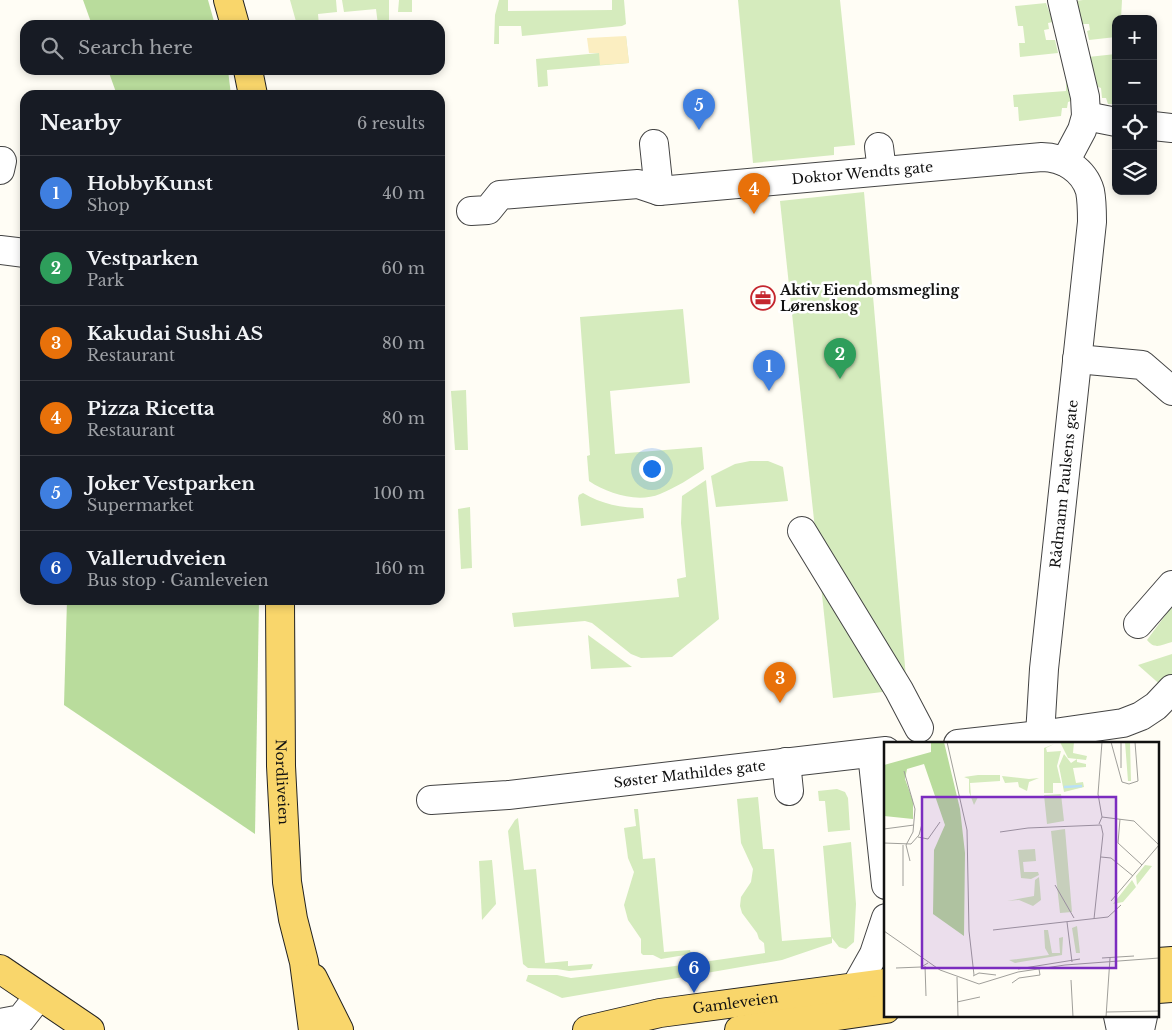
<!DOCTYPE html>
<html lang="en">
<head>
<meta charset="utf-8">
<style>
	:root { --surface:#171b24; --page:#242831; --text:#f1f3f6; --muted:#9ea1a6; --line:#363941; --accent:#c4262e }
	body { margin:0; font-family:"Libre Baskerville",serif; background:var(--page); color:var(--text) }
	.controls { position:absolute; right:15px; top:15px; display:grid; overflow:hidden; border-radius:10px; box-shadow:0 2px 8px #0003 }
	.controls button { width:45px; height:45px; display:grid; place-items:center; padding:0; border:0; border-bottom:1px solid var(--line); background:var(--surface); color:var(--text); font:25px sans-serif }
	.you { position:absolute; left:651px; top:468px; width:18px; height:18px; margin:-12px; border:4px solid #fff; border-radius:50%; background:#1a73e8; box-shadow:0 0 0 8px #1a73e833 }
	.badge { display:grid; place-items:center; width:32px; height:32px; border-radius:50%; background:var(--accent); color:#fff; font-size:16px; font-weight:700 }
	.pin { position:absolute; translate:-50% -41px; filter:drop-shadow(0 1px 2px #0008) }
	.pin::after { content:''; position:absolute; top:26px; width:18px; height:15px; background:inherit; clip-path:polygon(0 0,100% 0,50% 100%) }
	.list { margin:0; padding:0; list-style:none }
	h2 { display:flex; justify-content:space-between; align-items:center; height:65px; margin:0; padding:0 20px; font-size:21px }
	h2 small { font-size:16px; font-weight:400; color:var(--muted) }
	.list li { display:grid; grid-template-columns:32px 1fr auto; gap:15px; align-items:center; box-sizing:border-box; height:75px; padding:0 20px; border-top:1px solid var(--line) }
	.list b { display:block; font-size:19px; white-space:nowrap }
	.list p { margin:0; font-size:16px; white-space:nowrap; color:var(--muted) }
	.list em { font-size:16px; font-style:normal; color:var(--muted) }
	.icon { flex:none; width:28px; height:28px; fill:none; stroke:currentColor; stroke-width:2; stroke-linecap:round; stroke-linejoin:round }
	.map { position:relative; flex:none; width:1172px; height:1030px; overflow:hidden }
	.search { position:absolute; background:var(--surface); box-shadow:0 2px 8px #0003; left:20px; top:20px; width:425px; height:55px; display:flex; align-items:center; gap:12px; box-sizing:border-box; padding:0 18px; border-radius:15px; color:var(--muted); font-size:19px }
	.panel { position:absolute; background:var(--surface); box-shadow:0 2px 8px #0003; left:20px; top:90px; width:425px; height:515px; border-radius:15px }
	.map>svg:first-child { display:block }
	.green { fill:#d5ebbd }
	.forest { fill:#b9dc9c }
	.sand { fill:#fbeec1 }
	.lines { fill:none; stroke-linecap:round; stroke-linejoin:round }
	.minor-casing { stroke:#444; stroke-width:30 }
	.major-casing { stroke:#222; stroke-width:30 }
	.minor { stroke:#fff; stroke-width:28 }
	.major { stroke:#f9d66b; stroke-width:28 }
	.labels { text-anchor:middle; stroke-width:5; stroke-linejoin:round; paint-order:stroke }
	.street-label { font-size:14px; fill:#111; stroke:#fff }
	.poi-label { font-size:14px; font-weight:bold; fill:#111; stroke:#fff; text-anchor:start }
	.inset-river { fill:none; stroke:#b9e0f7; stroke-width:2.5 }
	.inset-road { fill:none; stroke:#a09f9a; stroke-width:1 }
	.view { fill:#7b2cbf; fill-opacity:0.15; stroke:#7b2cbf; stroke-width:2.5 }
	.inset-edge { fill:none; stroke:#111; stroke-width:2.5 }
</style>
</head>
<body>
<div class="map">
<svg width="1172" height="1030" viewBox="0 0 1172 1030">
	<rect width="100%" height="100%" fill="#fffdf5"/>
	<g class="green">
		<path d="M290,0H336L337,12L318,14L319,25H297Z"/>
		<path d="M342,0H389V25H378L376,9L344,12Z"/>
		<path d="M399,0H412V12H398Z"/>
		<path d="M499,0H508V11L612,10V0H624L626,24L622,26L522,36L521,26H499V44H494L495,15Z"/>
		<path d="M738,0H840L855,145L834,147V155L753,163Z"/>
		<path d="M1083,0H1122L1121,19H1116V37L1089,40L1087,31L1090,30L1089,24H1082L1075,1Z"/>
		<path d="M1046,3L1053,22L1048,23L1049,29L1044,30L1046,40H1055L1058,53L1020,57L1019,43H1025L1023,26H1018L1015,6Z"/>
		<path d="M626,36L629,63L547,70L548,86L538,87L536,59L599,53Z"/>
		<path d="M1116,54L1112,104H1108L1106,98H1102L1101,88L1098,87L1088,57Z"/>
		<path d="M1066,81L1071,101L1068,102L1067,108H1062L1061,116L1019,121L1018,107H1014L1013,95L1066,91Z"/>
		<path d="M864,192L907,689L833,698L780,201Z"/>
		<path d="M683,309L690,383L610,391L615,454L702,447L704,469C691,478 675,488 660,494C638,503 608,494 589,481L587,456L590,455L580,317Z"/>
		<path d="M466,390L468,450H455L451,391Z"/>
		<path d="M750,461H768L783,467L788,501L716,507L711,476L735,464Z"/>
		<path d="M706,480L719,619L672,657L641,658L631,654L592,623L585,621L514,627L512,613L679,597L677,579L686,577L681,523L682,496Z"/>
		<path d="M583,493C601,504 622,508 643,508L644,518L581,526L578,498L579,495Z"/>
		<path d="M470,507L472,568L461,569L458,509Z"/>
		<path d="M1172,605V642C1161,645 1155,650 1147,640L1170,609Z"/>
		<path d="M588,635L632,667L591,669Z"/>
		<path d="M1172,654V695L1138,665Z"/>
		<path d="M837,789L845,792L848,798L850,830L828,832L825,801H819L818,791Z"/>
		<path d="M758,797L763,849H774L782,941L831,937L823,846L851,842L856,904L854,942L846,949L839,947L832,938V943L782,960L562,998L526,981L528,975H557L571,978L668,967L765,953L764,943L759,939L757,933L742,913L740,906L741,897L751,882L753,869L741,843L737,799Z"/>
		<path d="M634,809H638L643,859L655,858L664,952L690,950L691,954L661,959L653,955H643L641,953V939L628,920L624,905L634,872L628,858L624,828L636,826Z"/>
		<path d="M518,818L524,870L536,869L545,963L568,961V966L593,964L591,969L569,971L557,969L528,968L523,964L508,831L515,820Z"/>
		<path d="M492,860L496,904L482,920L479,861Z"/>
	</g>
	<g class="forest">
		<path d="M83,0H208L215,25H92Z"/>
		<path d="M108,70H228L231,95H117Z"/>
		<path d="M67,600H259L255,834L64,705Z"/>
	</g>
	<path class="sand" d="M626,36L629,63L600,65L599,53H589L587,38Z"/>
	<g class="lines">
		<g class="minor-casing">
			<g id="minor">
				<path d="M1062,0L1085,97L1086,116L1082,130L1065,162"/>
				<path d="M1086,116L1116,122"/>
				<path d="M1153,126L1172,128"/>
				<path d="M654,144L659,191"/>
				<path d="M879,147L882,171"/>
				<path d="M0,170L2,161"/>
				<path id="s1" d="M471,211L488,210L500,195L638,184L659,191L1042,157C1063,157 1084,170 1090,191C1092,201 1092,212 1092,222L1044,669L1040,735"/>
				<path d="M0,250L25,253"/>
				<path d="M1077,359L1142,365L1172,391"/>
				<path d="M802,531L899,690L919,728"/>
				<path d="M1138,624L1172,585"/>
				<path d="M958,744L1040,735L1123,723L1141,716L1156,706L1172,689"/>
				<path d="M872,753L886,885"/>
				<path d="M786,762L789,791"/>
				<path id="s2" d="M431,800L508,795L886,751"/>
				<path d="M856,986L874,954L886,918"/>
				<path d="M1118,1016L1121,1030"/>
				<path d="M0,1023L21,1019L39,996"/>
				<path d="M1140,1030L1143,1016"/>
			</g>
		</g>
		<g class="major-casing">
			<g id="major">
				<path d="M228,0L235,25"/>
				<path d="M248,70L253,95"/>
				<path id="s3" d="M280,600L281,766L287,882L293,919L304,962L313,1030"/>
				<path d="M1158,962L1172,961"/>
				<path d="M0,969L90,1030"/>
				<path d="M313,978L339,1030"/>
				<path d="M1158,989L1172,988"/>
				<path id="s4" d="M587,1030L660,1013L886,983"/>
				<path d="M739,1030L886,1009"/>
			</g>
		</g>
		<use href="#minor" class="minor"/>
		<use href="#major" class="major"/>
	</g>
	<defs>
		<g id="office-ring" transform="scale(1.25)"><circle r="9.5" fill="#fff" stroke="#c4262e" stroke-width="1.5"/><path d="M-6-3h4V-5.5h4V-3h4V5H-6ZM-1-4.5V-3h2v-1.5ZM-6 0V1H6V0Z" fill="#c4262e"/></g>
	</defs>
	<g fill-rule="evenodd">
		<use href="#office-ring" x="763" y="298"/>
	</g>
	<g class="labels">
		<g class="street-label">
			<text dy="5" stroke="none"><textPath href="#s1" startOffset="401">Doktor Wendts gate</textPath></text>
			<text transform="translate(1064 484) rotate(-84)" y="5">Rådmann Paulsens gate</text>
			<text dy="5" stroke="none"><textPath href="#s2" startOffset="260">Søster Mathildes gate</textPath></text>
			<text dy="5" stroke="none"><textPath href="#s3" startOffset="182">Nordliveien</textPath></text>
			<text dy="5" stroke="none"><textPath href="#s4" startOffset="151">Gamleveien</textPath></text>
		</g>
		<g class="poi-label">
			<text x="780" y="295">Aktiv Eiendomsmegling<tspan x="780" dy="16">Lørenskog</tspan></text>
		</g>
	</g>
	<g transform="translate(884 742)">
		<rect width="275" height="275" fill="#fffdf5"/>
		<path d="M176,0H190L189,11L203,14L202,18L184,16ZM241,0H246L247,39H244ZM170,2L162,6L163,10L177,9L173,24L177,41H169V51H160V6ZM180,12L187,21L193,17V20L202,22V25L189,26L192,41L199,40L200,45L180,50L175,24ZM94,33H116V39L86,41L87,55H94L90,63L85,50V37L80,35ZM118,34L145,37L155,36L145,40L143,49L135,45L134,40L121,41ZM177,52L180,79L163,82L160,53ZM181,87L188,170L176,171L167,89ZM151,107L152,119L139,120L140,130H154L155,133L147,137L137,136L134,108ZM261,123L268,124L253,143L252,134ZM155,135L157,158L149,164L135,158L123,159L150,154L151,138ZM248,138L252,145L239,160L229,162ZM193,184L196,211H192L188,186ZM160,188H164L168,211H176L175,196L179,195L178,213L131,221L125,218L165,213L161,206Z" fill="#d5ebbd"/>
		<path d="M47,0H60L76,67L81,111L80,194L49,172L50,108L61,83L40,22L23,27L21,37L29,59V77L0,74V23L47,10Z" fill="#b9dc9c"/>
		<path class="inset-river" d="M180,45L198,44"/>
		<path class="inset-road" d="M63,0L83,88L85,189L90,233M227,0L238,40L245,42L254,39L251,0M237,0V26M20,29L31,67L29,90L22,103M218,75L250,79L275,103L227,159M236,77L234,101L258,123M215,82L218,75L214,52L218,0M0,87L30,83M116,90L144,86L217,83L219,92L210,177M34,95L44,97L56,80M0,101L27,102L35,93L38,82M19,103V144M22,103L26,119M217,115L227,116L249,134M171,143L190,176M183,180L188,220M109,188L224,175L237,163M0,189L56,228L95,242L134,230L181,223L275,216M218,216L250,214M41,224L42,254M12,226L37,225L44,221M134,227L196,217M89,234L95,231L112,233M73,235L74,275M187,238L189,275M128,241L135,236L156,233L155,227M73,260L96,255M222,270L275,269M222,275L226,216"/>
		<path class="view" d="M38,55H232V226H38Z"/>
		<rect width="275" height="275" class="inset-edge"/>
	</g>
</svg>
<div class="controls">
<button>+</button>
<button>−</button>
<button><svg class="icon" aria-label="locate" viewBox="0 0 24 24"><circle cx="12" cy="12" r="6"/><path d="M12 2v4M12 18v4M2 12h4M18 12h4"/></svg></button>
<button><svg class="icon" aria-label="layers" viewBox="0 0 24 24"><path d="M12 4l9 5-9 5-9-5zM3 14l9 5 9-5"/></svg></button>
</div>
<div class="you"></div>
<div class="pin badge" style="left:769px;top:391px;background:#3f7fe0">1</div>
<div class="pin badge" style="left:840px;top:379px;background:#2e9e5b">2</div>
<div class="pin badge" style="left:780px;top:703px;background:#e8710a">3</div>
<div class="pin badge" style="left:754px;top:214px;background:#e8710a">4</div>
<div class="pin badge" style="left:699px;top:130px;background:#3f7fe0">5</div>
<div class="pin badge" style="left:694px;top:993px;background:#1a4fb4">6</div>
<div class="search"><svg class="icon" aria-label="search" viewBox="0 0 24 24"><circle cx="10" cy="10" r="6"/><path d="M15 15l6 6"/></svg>Search here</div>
<section class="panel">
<h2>Nearby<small>6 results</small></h2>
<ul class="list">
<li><span class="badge" style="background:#3f7fe0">1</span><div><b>HobbyKunst</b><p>Shop</p></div><em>40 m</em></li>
<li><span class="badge" style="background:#2e9e5b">2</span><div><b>Vestparken</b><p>Park</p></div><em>60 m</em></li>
<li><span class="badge" style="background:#e8710a">3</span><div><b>Kakudai Sushi AS</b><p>Restaurant</p></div><em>80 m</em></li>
<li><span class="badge" style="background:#e8710a">4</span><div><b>Pizza Ricetta</b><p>Restaurant</p></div><em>80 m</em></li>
<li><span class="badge" style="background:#3f7fe0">5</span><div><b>Joker Vestparken</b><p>Supermarket</p></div><em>100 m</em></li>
<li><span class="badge" style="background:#1a4fb4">6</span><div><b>Vallerudveien</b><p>Bus stop · Gamleveien</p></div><em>160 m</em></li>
</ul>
</section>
</div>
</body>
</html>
